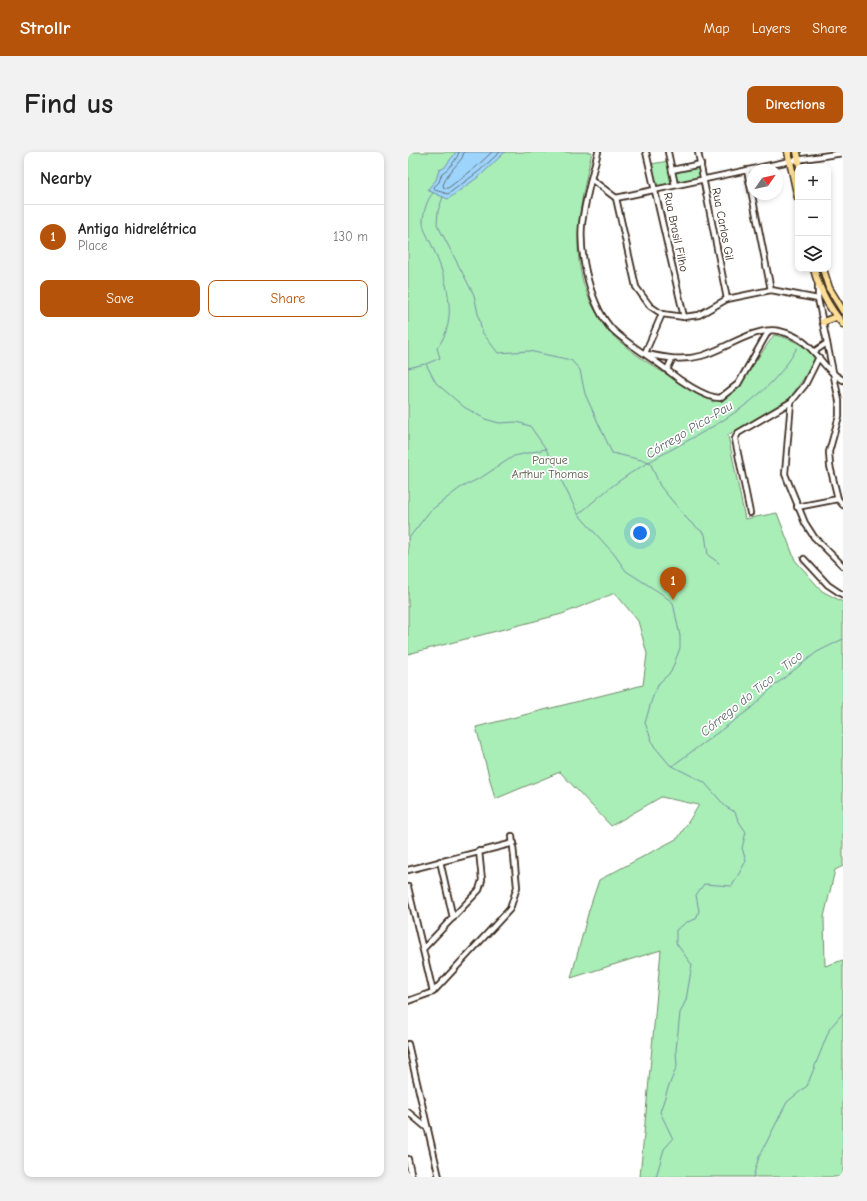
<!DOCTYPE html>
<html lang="en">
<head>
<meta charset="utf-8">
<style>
	:root { --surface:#fff; --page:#f2f2f2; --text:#222; --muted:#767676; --line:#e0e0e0; --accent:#b45309 }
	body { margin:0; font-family:"Comic Neue",sans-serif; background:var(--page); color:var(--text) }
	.controls { position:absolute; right:12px; top:12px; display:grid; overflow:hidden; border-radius:8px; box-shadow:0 2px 6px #0003 }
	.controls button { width:36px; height:36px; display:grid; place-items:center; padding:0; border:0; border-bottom:1px solid var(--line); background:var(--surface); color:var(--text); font:20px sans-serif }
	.compass { position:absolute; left:339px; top:12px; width:36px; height:36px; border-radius:50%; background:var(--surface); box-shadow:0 2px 6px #0003; rotate:56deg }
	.you { position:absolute; left:232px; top:381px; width:14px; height:14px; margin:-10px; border:3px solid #fff; border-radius:50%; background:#1a73e8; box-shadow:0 0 0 6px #1a73e833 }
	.badge { display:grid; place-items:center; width:26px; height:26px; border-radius:50%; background:var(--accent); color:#fff; font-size:13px; font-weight:700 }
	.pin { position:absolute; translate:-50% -33px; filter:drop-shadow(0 1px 2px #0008) }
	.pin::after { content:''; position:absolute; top:21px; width:14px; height:12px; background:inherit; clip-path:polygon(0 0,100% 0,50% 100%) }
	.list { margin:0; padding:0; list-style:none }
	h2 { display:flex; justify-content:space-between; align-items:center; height:52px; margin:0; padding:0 16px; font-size:17px }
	h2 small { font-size:13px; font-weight:400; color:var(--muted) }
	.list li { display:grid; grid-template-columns:26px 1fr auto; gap:12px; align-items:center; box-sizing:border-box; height:64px; padding:0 16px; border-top:1px solid var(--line) }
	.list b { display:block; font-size:15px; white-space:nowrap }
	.list p { margin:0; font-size:13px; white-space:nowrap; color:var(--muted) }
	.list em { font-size:13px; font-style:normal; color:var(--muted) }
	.actions { display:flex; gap:8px; padding:12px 16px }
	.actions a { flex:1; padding:9px 0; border:1px solid var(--accent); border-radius:8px; text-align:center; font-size:14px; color:var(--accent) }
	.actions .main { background:var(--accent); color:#fff }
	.icon { flex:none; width:22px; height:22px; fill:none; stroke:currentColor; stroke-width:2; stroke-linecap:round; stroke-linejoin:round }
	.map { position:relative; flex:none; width:435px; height:1025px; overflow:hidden; border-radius:8px }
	header { display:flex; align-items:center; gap:24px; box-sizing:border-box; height:56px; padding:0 20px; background:var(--accent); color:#fff }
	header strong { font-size:19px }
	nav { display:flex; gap:22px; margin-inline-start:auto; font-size:14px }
	.intro { display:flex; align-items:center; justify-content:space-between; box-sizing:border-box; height:96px; padding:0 24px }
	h1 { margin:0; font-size:28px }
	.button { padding:10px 18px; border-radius:8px; background:var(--accent); color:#fff; font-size:14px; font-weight:700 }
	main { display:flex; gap:24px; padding:0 24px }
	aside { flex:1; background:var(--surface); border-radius:8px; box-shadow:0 2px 6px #0003 }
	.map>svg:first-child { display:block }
	.green { fill:#a9edb7; stroke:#728c6a }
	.water { fill:#9dd4fc; stroke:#7690a3 }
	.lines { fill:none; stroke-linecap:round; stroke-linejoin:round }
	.shore { stroke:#626e77; stroke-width:1 }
	.stream { stroke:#7690a3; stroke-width:1 }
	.minor-casing { stroke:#3b2a1e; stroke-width:8 }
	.major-casing { stroke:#3b2a1e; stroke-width:9 }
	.minor { stroke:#fff; stroke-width:4.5 }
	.major { stroke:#fdde96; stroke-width:6 }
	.labels { text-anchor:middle; stroke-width:3.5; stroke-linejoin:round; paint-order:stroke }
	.street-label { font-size:12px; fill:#3b2a1e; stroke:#fff }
	.park-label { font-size:12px; fill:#565b44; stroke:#fff }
	.water-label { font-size:13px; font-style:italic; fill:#585d61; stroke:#fff }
</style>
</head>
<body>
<header>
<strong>Strollr</strong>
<nav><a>Map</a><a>Layers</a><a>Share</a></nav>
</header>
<div class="intro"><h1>Find us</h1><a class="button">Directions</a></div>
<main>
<aside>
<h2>Nearby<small></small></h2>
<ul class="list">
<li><span class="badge">1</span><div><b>Antiga hidrelétrica</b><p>Place</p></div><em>130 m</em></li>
</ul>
<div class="actions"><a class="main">Save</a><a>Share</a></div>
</aside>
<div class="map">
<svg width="435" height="1025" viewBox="0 0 435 1025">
	<rect width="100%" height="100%" fill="#fff"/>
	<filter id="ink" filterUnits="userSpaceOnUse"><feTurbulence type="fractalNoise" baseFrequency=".025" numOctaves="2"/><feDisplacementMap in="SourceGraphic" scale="8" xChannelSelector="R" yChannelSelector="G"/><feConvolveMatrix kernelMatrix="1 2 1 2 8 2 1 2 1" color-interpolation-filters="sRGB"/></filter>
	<g filter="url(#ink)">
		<g class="green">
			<path d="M0,0H184C172,53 158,110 188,160C191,165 195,173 199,178C229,208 269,228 305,250L327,239L366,183C383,186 395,193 408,204L396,226L382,246L320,283L337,367L369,361L387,408L414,439L435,450V714L427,718L416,765L417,814L435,808V1025H232L253,798L163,826L181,758L191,728L270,686L291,653L253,645L203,674L152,620L87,647L68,575L235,533L239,502L230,469L207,441L154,462L0,502Z"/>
			<path d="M261,9L266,32L249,36L243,12Z"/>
			<path d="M291,15L293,25L268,32L266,21Z"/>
		</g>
		<path class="water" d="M48,0H97L73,23L40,47L19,38L28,28L31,18L36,16Z"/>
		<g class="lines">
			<g class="shore">
				<path d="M51,0C50,6 40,18 34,21L31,30L26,35L27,38L40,42L70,20L92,0"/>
				<path d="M56,0L54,6L39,24L35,33L36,36H40L67,16L84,0"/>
			</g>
			<g class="stream">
				<path d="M25,41C19,47 15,61 15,70C15,78 22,88 25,96C38,126 52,167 29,196L32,206L18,212L28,231L56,255L77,267L91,271L109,270L122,274L138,297L170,362L206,402L218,419L254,442L265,451L272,484V496L263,520L251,531L244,547L237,571L246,594L262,613L296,630L318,655L327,660L330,668L338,680L334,696L338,709L324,734L296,732L288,743L291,759L288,767L279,770L268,778V791L284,813L278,848L272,861L268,898L269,914L260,936L252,960L265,987L256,997L248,1025"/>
				<path d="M35,45L30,59L29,72L66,143L74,180L90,201L121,199L163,208L172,218L177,242L204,301L242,310L252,334L281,369L297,382L300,403L311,411"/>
				<path d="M0,216L17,212"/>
				<path d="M171,362C184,351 197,339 211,329C272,286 351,265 389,196"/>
				<path d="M0,387L22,359L52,336L74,325L106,304L138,297"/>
				<path d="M264,614L342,557L367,533L409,500L435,487"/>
				<path d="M345,1025L351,1005L379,950L399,934L422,876L435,861"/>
			</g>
			<g class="minor-casing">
				<g id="minor">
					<path d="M190,0C184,23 177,48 174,72C171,103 183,156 205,178C218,191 244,206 259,218"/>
					<path d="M238,0L276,165"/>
					<path d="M260,0L267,33"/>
					<path d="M290,0L319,147"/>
					<path d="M264,18L293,12"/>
					<path d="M339,18L363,138"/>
					<path d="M183,27L208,46L228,135L242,154L254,162L276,165L291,163L319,147L363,138L410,147"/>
					<path d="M208,46L382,9L435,1"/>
					<path d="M410,133V147L431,249V264L421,300L422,314L430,347L435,353"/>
					<path d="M407,199L419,191"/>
					<path d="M237,201L254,162"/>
					<path d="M239,202C257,206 274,209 293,204C316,198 347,174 371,179C408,187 409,214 435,228"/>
					<path d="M264,207L259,218C271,228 297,246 312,246L330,232L360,180"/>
					<path d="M383,250L377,322L397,371L406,385L435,414"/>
					<path d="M389,355L430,347"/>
					<path d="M342,361L327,287L330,281L383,250L397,233L411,205"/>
					<path d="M396,407L420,433L435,443"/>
					<path d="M32,709L45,766"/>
					<path d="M0,718L106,691"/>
					<path d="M0,735L25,840"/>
					<path d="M15,797L71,738L74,728L71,699"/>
					<path d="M0,849L25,840L102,757L109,735L104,684"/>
					<path d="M0,892L31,1025"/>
					<path d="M0,960L20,977"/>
					<path d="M0,1007L4,1025"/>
				</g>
			</g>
			<g class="major-casing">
				<g id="major">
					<path d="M380,0L390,46"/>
					<path d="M389,0L392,15"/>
					<path d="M406,117C411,137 421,156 435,172"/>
					<path d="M415,117L421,136L435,159"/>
					<path d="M415,170L428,165"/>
				</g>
			</g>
			<use href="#minor" class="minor"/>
			<use href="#major" class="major"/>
		</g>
	</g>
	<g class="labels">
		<g class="street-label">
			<text transform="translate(315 72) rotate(79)" y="4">Rua Carlos Gil</text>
			<text transform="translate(268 80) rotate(78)" y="4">Rua Brasil Filho</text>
		</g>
		<g class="park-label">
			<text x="142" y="312">Parque<tspan x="142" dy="14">Arthur Thomas</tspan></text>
		</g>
		<g class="water-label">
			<text transform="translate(281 277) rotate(-31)" y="5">Córrego Pica-Pau</text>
			<text transform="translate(343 541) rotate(-39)" y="5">Córrego do Tico - Tico</text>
		</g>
	</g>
</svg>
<div class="controls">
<button>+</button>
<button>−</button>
<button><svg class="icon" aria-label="layers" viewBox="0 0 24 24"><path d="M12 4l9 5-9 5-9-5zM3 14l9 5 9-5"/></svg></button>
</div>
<svg class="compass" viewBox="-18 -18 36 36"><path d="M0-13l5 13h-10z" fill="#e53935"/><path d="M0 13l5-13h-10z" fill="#767676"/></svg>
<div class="you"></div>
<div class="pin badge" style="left:265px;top:448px">1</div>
</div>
</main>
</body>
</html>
